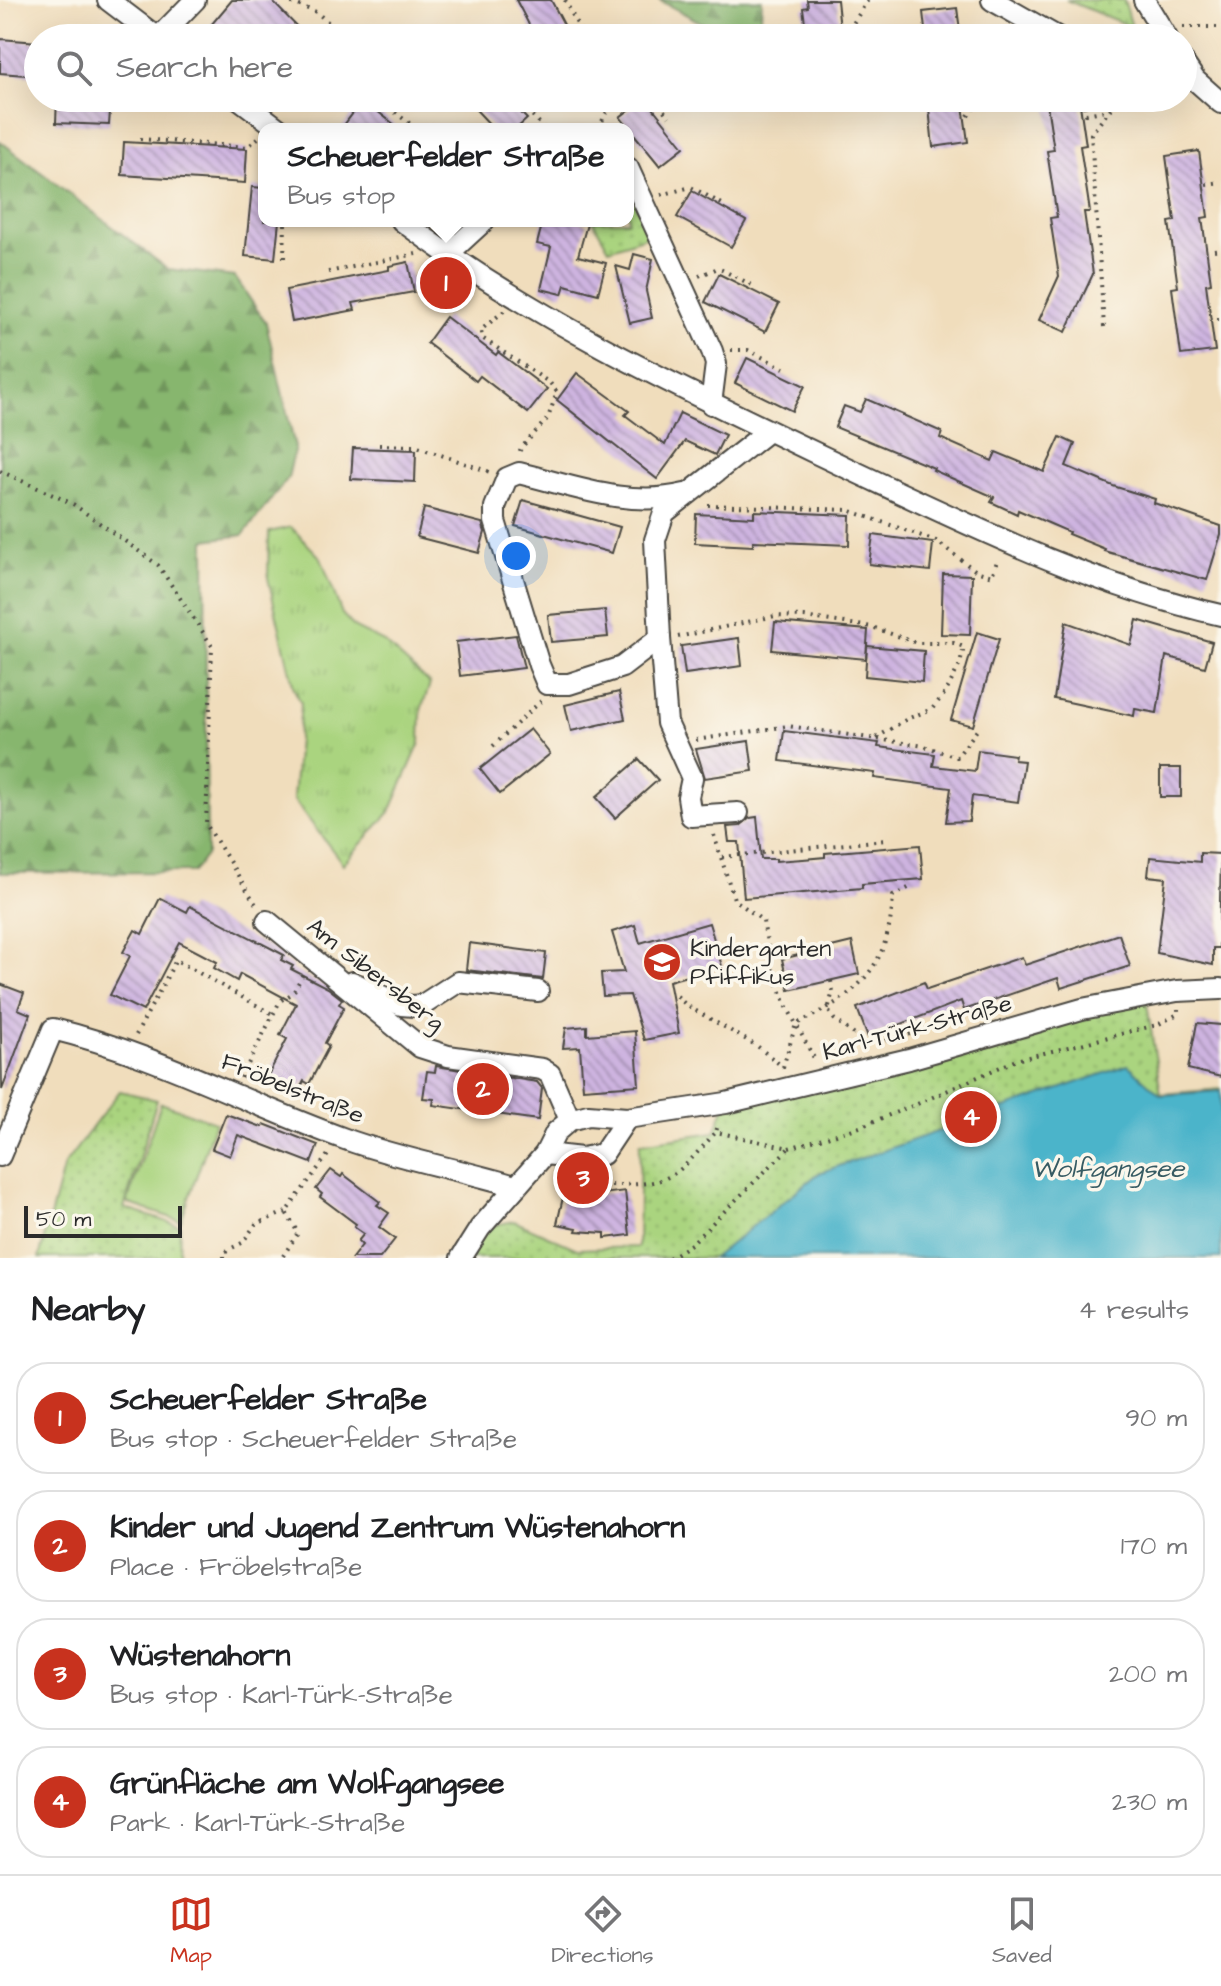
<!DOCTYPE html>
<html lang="en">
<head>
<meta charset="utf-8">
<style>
	:root { --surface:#fff; --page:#f6f6f6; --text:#202124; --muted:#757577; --line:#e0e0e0; --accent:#c8321e }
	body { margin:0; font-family:"Architects Daughter",sans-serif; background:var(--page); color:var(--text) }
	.scale { position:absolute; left:24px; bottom:20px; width:158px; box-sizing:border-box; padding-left:8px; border:4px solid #2b2b2b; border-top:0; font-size:22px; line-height:28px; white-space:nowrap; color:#2b2b2b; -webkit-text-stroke:6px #fbf7ec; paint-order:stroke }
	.you { position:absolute; left:516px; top:556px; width:28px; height:28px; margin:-20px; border:6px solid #fff; border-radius:50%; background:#1a73e8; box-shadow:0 0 0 12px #1a73e833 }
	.badge { display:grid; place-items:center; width:52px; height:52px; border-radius:50%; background:var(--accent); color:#fff; font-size:26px; font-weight:700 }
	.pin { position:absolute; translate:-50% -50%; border:4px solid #fff; box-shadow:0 2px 8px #0006 }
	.popup { position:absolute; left:258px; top:123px; width:376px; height:104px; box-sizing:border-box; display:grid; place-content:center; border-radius:16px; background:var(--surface); filter:drop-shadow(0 2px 6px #0005); font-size:26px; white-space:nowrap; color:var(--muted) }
	.popup b { font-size:30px; color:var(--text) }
	.popup::after { content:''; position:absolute; left:50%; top:100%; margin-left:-16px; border:16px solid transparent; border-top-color:var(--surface) }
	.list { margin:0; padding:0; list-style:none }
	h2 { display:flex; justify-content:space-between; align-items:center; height:104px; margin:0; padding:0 32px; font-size:34px }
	h2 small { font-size:26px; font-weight:400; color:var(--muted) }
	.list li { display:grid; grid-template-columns:52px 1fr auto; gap:24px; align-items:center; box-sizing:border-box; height:112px; margin:0 16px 16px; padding:0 16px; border:2px solid var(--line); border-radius:32px }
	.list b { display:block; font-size:30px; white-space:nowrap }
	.list p { margin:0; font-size:26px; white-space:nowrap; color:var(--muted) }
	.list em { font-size:26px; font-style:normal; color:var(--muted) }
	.icon { flex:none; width:44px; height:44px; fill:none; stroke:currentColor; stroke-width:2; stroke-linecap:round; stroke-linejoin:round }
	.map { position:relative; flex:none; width:1221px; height:1258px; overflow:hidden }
	.search { position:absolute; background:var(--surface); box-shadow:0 8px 32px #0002; left:24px; right:24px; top:24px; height:88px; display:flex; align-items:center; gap:20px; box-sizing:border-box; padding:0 28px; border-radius:44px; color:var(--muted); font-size:30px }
	.sheet { height:616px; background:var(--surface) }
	nav { display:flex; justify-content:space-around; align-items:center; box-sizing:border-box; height:112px; border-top:2px solid var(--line); background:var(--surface); font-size:22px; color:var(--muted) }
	nav a { display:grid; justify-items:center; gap:4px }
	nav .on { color:var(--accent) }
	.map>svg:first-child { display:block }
	.grass { fill:url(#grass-tufts); stroke:#6a8055; stroke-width:2 }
	.forest { fill:url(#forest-firs); stroke:#59704c; stroke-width:2 }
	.park { fill:url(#park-dots); stroke:#6a8055; stroke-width:2 }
	.pitch { fill:#aad47f; stroke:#6a8055; stroke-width:2 }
	.water { fill:#4cb4ca; stroke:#3c707a; stroke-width:2 }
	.building { fill:url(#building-back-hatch) }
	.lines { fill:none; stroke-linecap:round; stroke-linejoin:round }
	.minor-casing { stroke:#494641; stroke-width:24 }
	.path { stroke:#494641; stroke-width:4; stroke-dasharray:2 6; stroke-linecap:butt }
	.minor { stroke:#fff; stroke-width:20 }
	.labels { text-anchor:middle; stroke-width:7; stroke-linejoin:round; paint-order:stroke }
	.poi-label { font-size:24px; fill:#2b2b2b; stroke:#fbf7ec; text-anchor:start }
	.street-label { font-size:24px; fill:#2b2b2b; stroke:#fbf7ec }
	.water-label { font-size:26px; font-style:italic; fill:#375b63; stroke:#fbf7ec }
</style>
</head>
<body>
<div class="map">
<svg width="1221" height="1258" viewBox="0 0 1221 1258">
	<defs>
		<pattern id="grass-tufts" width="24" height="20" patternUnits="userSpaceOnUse" patternTransform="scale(2)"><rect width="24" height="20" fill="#aad47f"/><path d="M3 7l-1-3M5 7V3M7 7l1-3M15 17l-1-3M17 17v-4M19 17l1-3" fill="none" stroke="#92b66e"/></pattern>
		<pattern id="forest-firs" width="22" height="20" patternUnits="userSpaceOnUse" patternTransform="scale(2)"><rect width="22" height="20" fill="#87b66e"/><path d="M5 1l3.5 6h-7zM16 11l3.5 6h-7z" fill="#6f945b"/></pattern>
		<pattern id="park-dots" width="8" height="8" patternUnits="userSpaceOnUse" patternTransform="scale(2)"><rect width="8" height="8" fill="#aad47f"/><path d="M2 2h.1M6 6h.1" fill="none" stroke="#92b66e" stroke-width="1.8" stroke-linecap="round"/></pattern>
		<pattern id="building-back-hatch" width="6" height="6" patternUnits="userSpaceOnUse" patternTransform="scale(2)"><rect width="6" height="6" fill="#ceb4e0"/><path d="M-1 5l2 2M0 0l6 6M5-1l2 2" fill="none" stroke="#a793b6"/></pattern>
	</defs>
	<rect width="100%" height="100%" fill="#fbf7ec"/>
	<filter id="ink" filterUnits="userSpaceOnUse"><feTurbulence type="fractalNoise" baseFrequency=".0125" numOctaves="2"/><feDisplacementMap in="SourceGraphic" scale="16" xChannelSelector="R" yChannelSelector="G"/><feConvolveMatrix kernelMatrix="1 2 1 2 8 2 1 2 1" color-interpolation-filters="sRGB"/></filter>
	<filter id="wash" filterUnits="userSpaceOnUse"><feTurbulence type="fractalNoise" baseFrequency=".006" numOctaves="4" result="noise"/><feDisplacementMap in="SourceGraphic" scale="32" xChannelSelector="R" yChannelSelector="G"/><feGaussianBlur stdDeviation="1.8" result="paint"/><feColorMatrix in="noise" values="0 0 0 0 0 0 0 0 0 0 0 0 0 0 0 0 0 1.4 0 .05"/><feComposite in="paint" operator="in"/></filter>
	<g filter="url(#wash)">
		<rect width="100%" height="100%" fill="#f0ddbc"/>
		<path class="grass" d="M291,527L321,558L342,614L355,628L384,642L430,684L421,710L420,743L390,812L343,864L293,799L301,703L294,689L268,578L269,532Z"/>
		<g class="forest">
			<path d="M659,0H762L760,38H730Z"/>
			<path d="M0,141L168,269L235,277L266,323L295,447L288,478L243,535L205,540L207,854L193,872L0,873Z"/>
		</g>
		<g class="park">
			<path d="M1066,0H1124L1132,27Z"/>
			<path d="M628,191L651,235L609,249L593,221H628Z"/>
			<path d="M1146,997L1161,1094L1221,1089V1258H461L480,1228L514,1221L577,1249L638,1247L640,1143L715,1132L726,1103Z"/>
			<path d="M120,1091L157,1100L124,1208L180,1226L179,1258H39L64,1165Z"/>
		</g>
		<path class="pitch" d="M161,1103L215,1122L181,1221L127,1203Z"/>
		<path class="water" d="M1128,1065L1161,1095L1221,1091V1258H713L819,1173Z"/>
		<g id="blocks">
			<g class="building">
				<path d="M232,0H271L308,38H200Z"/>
				<path d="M516,0H551L571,38H536Z"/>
				<path d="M807,0H837L841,38H807L803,8L808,7Z"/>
				<path d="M957,8L961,38H926L923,12Z"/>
				<path d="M0,39L38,42V76L0,73Z"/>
				<path d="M57,98H111L109,125L56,123Z"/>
				<path d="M465,98H507L527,119L516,129H494Z"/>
				<path d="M645,98L684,147L660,166L620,117Z"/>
				<path d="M928,98H962L968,142L933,147Z"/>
				<path d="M1046,98H1079L1086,145L1080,146L1090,212H1084L1093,274L1066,332L1039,320L1059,276L1050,218L1057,217L1047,151L1054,150Z"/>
				<path d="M363,100L400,129H341Z"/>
				<path d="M124,142L247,149L245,183L122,175Z"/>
				<path d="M1199,151L1208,217L1202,218L1211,283L1206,284L1215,351L1181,355L1172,288L1178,287L1169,222L1175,221L1166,156Z"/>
				<path d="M252,187L264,188V221H279L275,259L245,256Z"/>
				<path d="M692,191L746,221L731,247L677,217Z"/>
				<path d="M543,221H575L587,224L578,256L606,263L598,294L565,285L562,294L541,289L551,247L537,244Z"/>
				<path d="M634,254L653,259L646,291L652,318L630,323L616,266L630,270Z"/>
				<path d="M408,262L414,292L353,303L355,310L292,322L286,290L389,270V266Z"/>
				<path d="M719,274L779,304L765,332L705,302Z"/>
				<path d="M446,317L496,355L498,352L547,389L528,413L480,376L476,381L427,343Z"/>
				<path d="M747,358L805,386L792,411L735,383Z"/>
				<path d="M577,373L629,411L625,415L665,445L680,413L725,435L715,455L685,441L657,479L557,400Z"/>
				<path d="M866,399L942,432L940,438L992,461L996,452L1044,472L1060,437L1075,444L1066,466L1113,486L1155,499L1154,503L1221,526V534L1207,580L1104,551L1105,549L1068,534L1069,532L1018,510L1017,514L991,502L994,497L933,470L934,468L835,427L844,406L860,412Z"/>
				<path d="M353,448L416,450L415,482L351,479Z"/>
				<path d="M523,500L620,527L612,553L515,526Z"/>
				<path d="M424,508L482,523L485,532L479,553L417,537Z"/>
				<path d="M754,511L850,515L849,545L753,541V546L695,543L696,514L754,517Z"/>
				<path d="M873,535L933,543L930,571L869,564Z"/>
				<path d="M943,574L972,575L970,635L941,634Z"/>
				<path d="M605,610L608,637L551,642L548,615Z"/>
				<path d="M1137,620L1212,642L1205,667L1166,656L1157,713L1135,709L1134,716L1054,699L1066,622L1131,645Z"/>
				<path d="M775,622L868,630L866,659L772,650Z"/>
				<path d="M977,632L999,639L973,726L951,720Z"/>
				<path d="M516,635L524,668L460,676L456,642Z"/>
				<path d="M739,638L742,666L685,674L681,646Z"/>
				<path d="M867,646L924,651L922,682L865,676Z"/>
				<path d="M619,692L625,719L571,731L565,705Z"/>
				<path d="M530,729L550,754L500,794L480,769Z"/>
				<path d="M784,731L879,743L878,747L935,754L933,766L975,771L978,750L1015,755L1014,760L1024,761L1018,802L972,796L969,821L946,822L951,788L874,778L875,773L780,761Z"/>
				<path d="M749,741L753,771L705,778L696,749Z"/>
				<path d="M639,759L658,780L615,818L596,797Z"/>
				<rect x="1160" y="768" width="21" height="29"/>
				<path d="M757,817L761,859H776V861L803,859L825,857V853L920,845L923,879L862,884V888L744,898L739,842H729L727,827L740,826L750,818Z"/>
				<path d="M1200,853L1221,854L1219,948H1213V965L1157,953L1166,878L1148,876L1150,857L1200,862Z"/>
				<path d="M160,898L187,912L190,906L284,955L281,960L293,966L291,969L328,988L342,999L339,1004L344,1007L325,1043L329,1046L309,1084L304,1081L296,1096L266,1079L287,1039L280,1035L296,1004L240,974L237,981L214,968L217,962L179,942L143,1011L110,995L130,956L123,952L135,930L142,934Z"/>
				<path d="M709,923L722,966L669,981L679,1033L644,1040L630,995L603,996L601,973L624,972L612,932L635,925L640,943Z"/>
				<path d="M1119,934L1130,966L1061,988L1058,978L964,1010L961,1001L868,1037L857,1008L924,982L927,989L1022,957L1025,965Z"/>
				<path d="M852,942L859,974L789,990L782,959Z"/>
				<path d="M469,943L546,953L543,979L466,970Z"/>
				<path d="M0,984L24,993L18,1009L30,1014L2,1090Z"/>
				<path d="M1197,1023L1221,1025V1077L1188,1069Z"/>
				<path d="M587,1026V1035L635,1031L639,1085L583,1089L580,1047L563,1048L566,1028Z"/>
				<path d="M436,1066L537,1082L542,1088L538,1120L433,1105L434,1099L423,1098L427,1071L435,1072Z"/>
				<path d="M226,1114L262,1127L264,1124L318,1145L311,1163L238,1135L230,1156L212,1149Z"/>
				<path d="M331,1170L341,1177L343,1174L380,1202L377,1205L389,1213L379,1227L395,1239L380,1258H352L362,1245L358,1241L364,1234L354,1227L356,1224L320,1197L322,1194L316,1189Z"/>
				<path d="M566,1184L602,1194L625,1191L630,1235L605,1238V1233L576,1231L577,1228L557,1224Z"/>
			</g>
		</g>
	</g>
	<g filter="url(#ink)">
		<use href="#blocks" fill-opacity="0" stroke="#494641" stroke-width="2"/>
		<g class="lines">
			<g class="minor-casing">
				<g id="minor">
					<path d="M108,0L158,38"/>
					<path d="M992,0L1059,38"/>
					<path d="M1144,0L1167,38"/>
					<path d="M158,38L195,0"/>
					<path d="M1183,62L1195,80L1221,103"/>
					<path d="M238,98L279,129"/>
					<path d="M628,168L712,351L716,364L711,404"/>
					<path d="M402,221C538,323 692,394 845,467C967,524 1089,585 1221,615"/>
					<path d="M447,255L484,221"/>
					<path d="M660,638L622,667L569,684H547L539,665L495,521V507L507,478L519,473C573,486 629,508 685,494"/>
					<path d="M738,813L691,816L688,797L692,778L667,723L660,638L655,540L664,513L768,431"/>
					<path d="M267,921L420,1047L448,1056L542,1069L550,1074L570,1120"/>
					<path d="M352,982L401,1005L414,1006L424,1004L458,982L538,991"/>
					<path d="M545,1154L582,1158L603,1154L627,1118"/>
					<path d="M0,1156L53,1029C156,1054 245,1103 345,1139C400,1159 459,1169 515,1186"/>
					<path d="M461,1258L480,1228L545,1154L556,1132L570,1120L588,1115L627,1118L726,1103L909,1059L1082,1009L1177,991L1221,989"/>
				</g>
			</g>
			<g class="path">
				<path d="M284,0L316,12L347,38"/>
				<path d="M565,0L584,38"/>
				<path d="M1183,27H1221"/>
				<path d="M454,32L459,38"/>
				<path d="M845,36L868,0"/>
				<path d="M376,98L417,129"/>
				<path d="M516,98L545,129"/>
				<path d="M654,98L669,117"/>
				<path d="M1083,98L1086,114L1107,110"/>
				<path d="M968,116L981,98"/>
				<path d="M602,129C600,116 612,105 621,98"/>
				<path d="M140,139L248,147L258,138"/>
				<path d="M1206,184L1221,182"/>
				<path d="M661,195L691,187L724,205"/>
				<path d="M1214,250L1221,249"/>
				<path d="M284,258L285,224L289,221"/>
				<path d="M328,272L416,254"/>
				<path d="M699,276L718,268L752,285"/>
				<path d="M504,311L481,330L482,338L550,383L557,392L548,418L521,448L518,455"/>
				<path d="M1217,319H1221"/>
				<path d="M1104,327L1091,134L1119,98"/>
				<path d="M731,350H748L784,368"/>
				<path d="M379,445L415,446L490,472"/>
				<path d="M0,471L73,504L158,565L212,646L206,824L257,906"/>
				<path d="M708,505L848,510L936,541L976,571L992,576L998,558"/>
				<path d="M678,637L775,616L804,617L872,627L917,643H954L964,647L960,664L946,692L932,709L907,719L876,738"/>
				<path d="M696,740L788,726L924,746L957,757L977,730"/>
				<path d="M493,746L541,701"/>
				<path d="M714,835L734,899L763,921L771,965L786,1005L815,1060"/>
				<path d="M722,857L885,840"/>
				<path d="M831,981L833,991L828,1010L834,1019L869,1046"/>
				<path d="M677,996L686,1005L757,1046L783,1067L796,1024C859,995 889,967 893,896L912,886"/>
				<path d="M136,1035L176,960L274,1015"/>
				<path d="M878,1043L947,1024"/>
				<path d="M241,1078L280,1001L293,993L303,974"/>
				<path d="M789,1148L857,1128L917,1104L1016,1060L1157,1025L1178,1014V1009"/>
				<path d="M611,1185C673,1185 676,1176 716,1132"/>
				<path d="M283,1256L298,1233L286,1212L330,1152"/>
				<path d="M224,1258V1252L242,1243L256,1224L286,1212"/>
				<path d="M669,1258L691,1244L789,1148L716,1132L718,1125"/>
			</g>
			<use href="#minor" class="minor"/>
		</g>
	</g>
	<defs>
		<g id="school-disc" transform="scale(2)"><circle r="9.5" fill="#c8321e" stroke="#fbf7ec"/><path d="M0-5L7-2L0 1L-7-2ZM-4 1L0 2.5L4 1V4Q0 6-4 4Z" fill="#fff"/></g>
	</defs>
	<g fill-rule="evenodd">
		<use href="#school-disc" x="662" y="962"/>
	</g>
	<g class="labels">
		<g class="poi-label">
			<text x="690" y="956">Kindergarten<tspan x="690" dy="28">Pfiffikus</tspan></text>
		</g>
		<g class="street-label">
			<text transform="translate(376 974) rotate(38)" y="8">Am Sibersberg</text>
			<text transform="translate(917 1027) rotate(-15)" y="8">Karl-Türk-Straße</text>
			<text transform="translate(293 1088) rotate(22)" y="8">Fröbelstraße</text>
		</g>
		<g class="water-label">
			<text x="1108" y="1177">Wolfgangsee</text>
		</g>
	</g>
</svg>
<div class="scale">50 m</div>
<div class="you"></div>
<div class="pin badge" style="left:446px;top:283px">1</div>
<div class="popup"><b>Scheuerfelder Straße</b>Bus stop</div>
<div class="pin badge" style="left:483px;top:1089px">2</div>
<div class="pin badge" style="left:583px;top:1178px">3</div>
<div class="pin badge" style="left:971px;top:1117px">4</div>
<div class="search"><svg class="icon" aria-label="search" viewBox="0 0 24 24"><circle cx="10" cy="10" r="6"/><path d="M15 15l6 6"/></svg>Search here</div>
</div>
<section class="sheet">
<h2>Nearby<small>4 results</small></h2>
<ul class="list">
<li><span class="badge">1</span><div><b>Scheuerfelder Straße</b><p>Bus stop · Scheuerfelder Straße</p></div><em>90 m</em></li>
<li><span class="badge">2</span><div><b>Kinder und Jugend Zentrum Wüstenahorn</b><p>Place · Fröbelstraße</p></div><em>170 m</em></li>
<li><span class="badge">3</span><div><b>Wüstenahorn</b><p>Bus stop · Karl-Türk-Straße</p></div><em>200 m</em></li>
<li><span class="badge">4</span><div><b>Grünfläche am Wolfgangsee</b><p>Park · Karl-Türk-Straße</p></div><em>230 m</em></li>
</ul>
</section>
<nav>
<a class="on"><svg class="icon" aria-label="map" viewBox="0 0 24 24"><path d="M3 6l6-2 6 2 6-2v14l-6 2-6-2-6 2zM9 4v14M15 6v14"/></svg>Map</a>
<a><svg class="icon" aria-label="directions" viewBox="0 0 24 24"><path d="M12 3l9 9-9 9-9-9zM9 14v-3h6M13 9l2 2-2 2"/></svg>Directions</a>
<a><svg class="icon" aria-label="saved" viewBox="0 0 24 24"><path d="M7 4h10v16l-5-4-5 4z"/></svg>Saved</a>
</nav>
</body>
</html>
